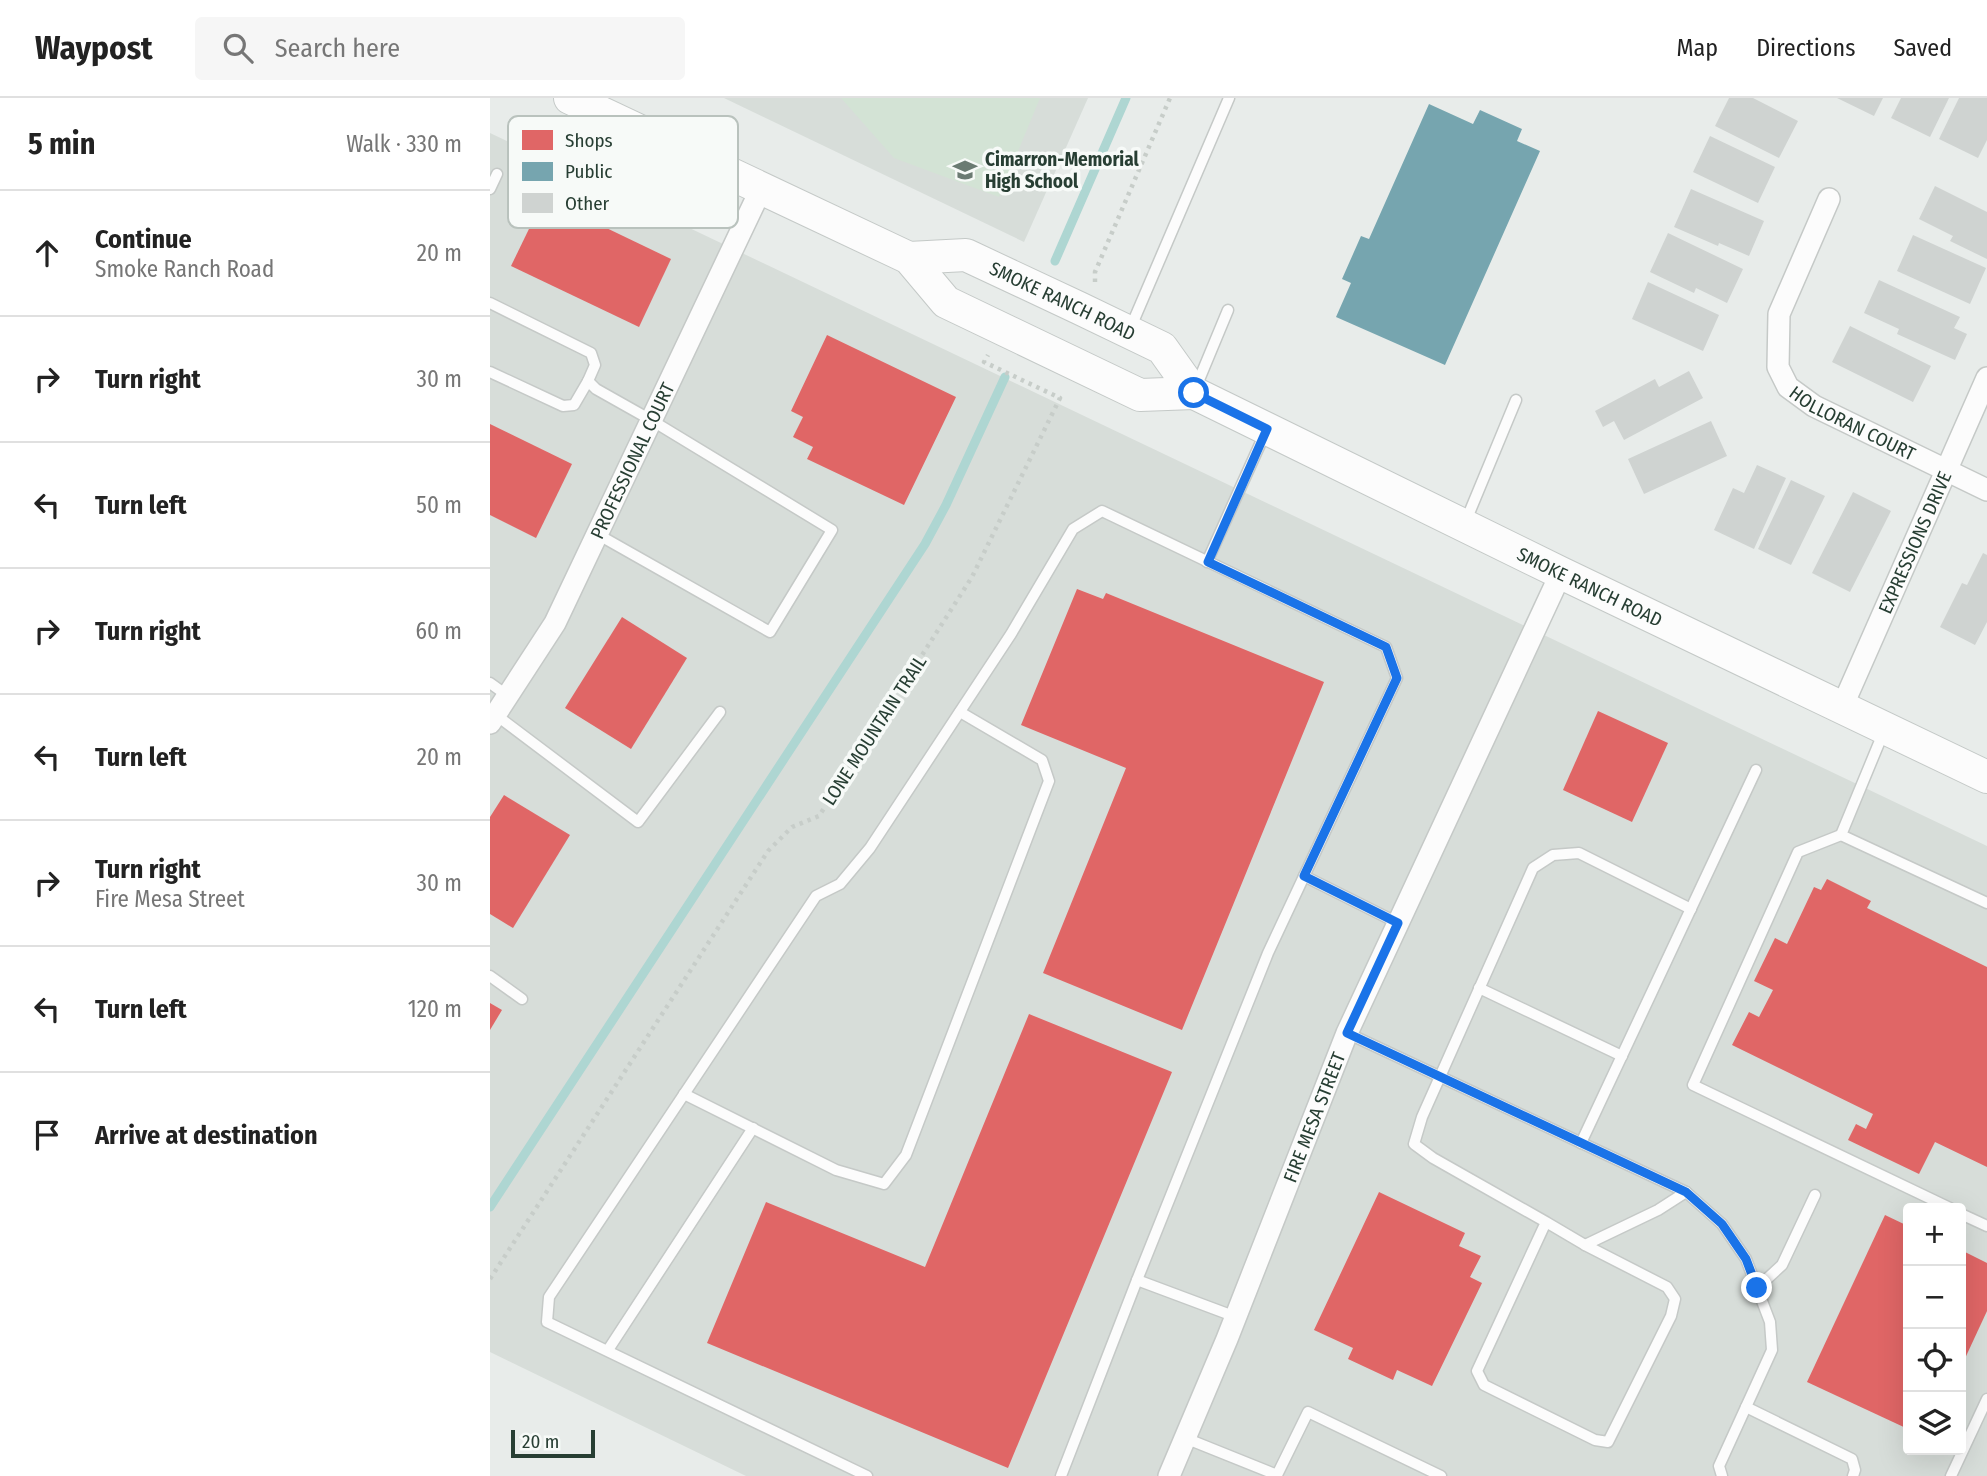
<!DOCTYPE html>
<html lang="en">
<head>
<meta charset="utf-8">
<style>
	:root { --surface:#fff; --page:#f6f6f6; --text:#222; --muted:#767676; --line:#e0e0e0 }
	body { margin:0; font-family:"Fira Sans Condensed",sans-serif; background:var(--page); color:var(--text) }
	.controls { position:absolute; right:21px; bottom:21px; display:grid; overflow:hidden; border-radius:7px; box-shadow:0 7px 28px #0002 }
	.controls button { width:63px; height:63px; display:grid; place-items:center; padding:0; border:0; border-bottom:2px solid var(--line); background:var(--surface); color:var(--text); font:35px sans-serif }
	.scale { position:absolute; left:21px; bottom:18px; width:84px; box-sizing:border-box; padding-left:7px; border:4px solid #273e33; border-top:0; font-size:19px; line-height:24px; white-space:nowrap; color:#273e33; -webkit-text-stroke:5px #f7faf8; paint-order:stroke }
	.stop { position:absolute; width:21px; height:21px; margin:-16px; border:5px solid #1a73e8; border-radius:50%; background:#fff }
	.stop.end { background:#1a73e8; border-color:#fff; box-shadow:0 2px 7px #0008 }
	.list { margin:0; padding:0; list-style:none }
	h2 { display:flex; justify-content:space-between; align-items:center; height:91px; margin:0; padding:0 28px; font-size:30px }
	h2 small { font-size:23px; font-weight:400; color:var(--muted) }
	.list li { display:grid; grid-template-columns:46px 1fr auto; gap:21px; align-items:center; box-sizing:border-box; height:126px; padding:0 28px; border-top:2px solid var(--line) }
	.list b { display:block; font-size:26px; white-space:nowrap }
	.list p { margin:0; font-size:23px; white-space:nowrap; color:var(--muted) }
	.list em { font-size:23px; font-style:normal; color:var(--muted) }
	.icon { flex:none; width:38px; height:38px; fill:none; stroke:currentColor; stroke-width:2; stroke-linecap:round; stroke-linejoin:round }
	.map { position:relative; flex:none; width:1497px; height:1378px; overflow:hidden }
	header { display:flex; align-items:center; gap:42px; box-sizing:border-box; height:98px; padding:0 35px; background:var(--surface); border-bottom:2px solid var(--line) }
	header strong { font-size:33px }
	nav { display:flex; gap:38px; margin-inline-start:auto; font-size:24px }
	.search { width:490px; height:63px; background:var(--page); display:flex; align-items:center; gap:18px; box-sizing:border-box; padding:0 24px; border-radius:7px; color:var(--muted); font-size:26px }
	main { display:flex }
	aside { flex:1; background:var(--surface) }
	.map>svg:first-child { display:block }
	.built { fill:#d7ddd9; fill-rule:evenodd }
	.green { fill:#d3e3d5 }
	.shops { fill:#e06666 }
	.public { fill:#76a5af }
	.lines { fill:none; stroke-linecap:round; stroke-linejoin:round }
	.stream { stroke:#aed6d2; stroke-width:9 }
	.building { fill:#cfd3d1 }
	.service-casing { stroke:#c5c9c7; stroke-width:13 }
	.minor-casing { stroke:#c5c9c7; stroke-width:24 }
	.secondary-casing { stroke:#c4c9c7; stroke-width:34 }
	.path { stroke:#c7cdc9; stroke-width:4.5; stroke-dasharray:3.5 5; stroke-linecap:butt }
	.service { stroke:#fcfcfc; stroke-width:10 }
	.minor { stroke:#fcfcfc; stroke-width:21 }
	.secondary { stroke:#fcfcfc; stroke-width:32 }
	.route { stroke:#1a73e8; stroke-width:9 }
	.labels { text-anchor:middle; stroke-width:7; stroke-linejoin:round; paint-order:stroke }
	.poi-label { font-size:19px; font-weight:bold; fill:#273e33; stroke:#f7faf8; text-anchor:start }
	.street-label { font-size:19px; fill:#273e33; stroke:#f7faf8 }
	.key { fill:#f7faf8; stroke:#b9c2bd; stroke-width:2 }
	.key-label { font-size:19px; fill:#273e33 }
</style>
</head>
<body>
<header>
<strong>Waypost</strong>
<div class="search"><svg class="icon" aria-label="search" viewBox="0 0 24 24"><circle cx="10" cy="10" r="6"/><path d="M15 15l6 6"/></svg>Search here</div>
<nav><a>Map</a><a>Directions</a><a>Saved</a></nav>
</header>
<main>
<aside>
<h2>5 min<small>Walk · 330 m</small></h2>
<ul class="list">
<li><svg class="icon" aria-label="ahead" viewBox="0 0 24 24"><path d="M12 20V5M6 11l6-6 6 6"/></svg><div><b>Continue</b><p>Smoke Ranch Road</p></div><em>20 m</em></li>
<li><svg class="icon" aria-label="right" viewBox="0 0 24 24"><path d="M7 20v-9h11M14 6l5 5-5 5"/></svg><div><b>Turn right</b></div><em>30 m</em></li>
<li><svg class="icon" aria-label="left" viewBox="0 0 24 24"><path d="M17 20v-9H6M10 6l-5 5 5 5"/></svg><div><b>Turn left</b></div><em>50 m</em></li>
<li><svg class="icon" aria-label="right" viewBox="0 0 24 24"><path d="M7 20v-9h11M14 6l5 5-5 5"/></svg><div><b>Turn right</b></div><em>60 m</em></li>
<li><svg class="icon" aria-label="left" viewBox="0 0 24 24"><path d="M17 20v-9H6M10 6l-5 5 5 5"/></svg><div><b>Turn left</b></div><em>20 m</em></li>
<li><svg class="icon" aria-label="right" viewBox="0 0 24 24"><path d="M7 20v-9h11M14 6l5 5-5 5"/></svg><div><b>Turn right</b><p>Fire Mesa Street</p></div><em>30 m</em></li>
<li><svg class="icon" aria-label="left" viewBox="0 0 24 24"><path d="M17 20v-9H6M10 6l-5 5 5 5"/></svg><div><b>Turn left</b></div><em>120 m</em></li>
<li><svg class="icon" aria-label="arrive" viewBox="0 0 24 24"><path d="M6 21V4h12l-3 4 3 4H6"/></svg><div><b>Arrive at destination</b></div></li>
</ul>
</aside>
<div class="map">
<svg width="1497" height="1378" viewBox="0 0 1497 1378">
	<rect width="100%" height="100%" fill="#e8ecea"/>
	<g class="built">
		<path d="M234,0H598L534,144Z"/>
		<path d="M0,35L1497,748V1378H256L0,1254ZM1418,1110H1471V1352H1418Z"/>
	</g>
	<path class="green" d="M351,0H550L509,99L404,60Z"/>
	<g class="shops">
		<path d="M54,100L181,161L149,229L21,168Z"/>
		<path d="M337,237L466,299L414,407L317,361L323,349L303,339L313,319L301,313Z"/>
		<path d="M0,326L82,366L46,440L0,417Z"/>
		<path d="M587,491L613,501L616,495L834,584L692,932L553,875L636,670L531,627Z"/>
		<path d="M132,519L197,560L141,651L75,610Z"/>
		<path d="M1108,613L1178,645L1142,724L1073,692Z"/>
		<path d="M14,697L80,737L23,830L0,816V719Z"/>
		<path d="M1337,781L1381,803L1377,810L1497,869V1069L1445,1044L1429,1076L1358,1042L1366,1026L1376,1031L1383,1016L1242,947L1259,914L1269,919L1283,892L1264,883L1285,840L1297,846L1324,789L1331,792Z"/>
		<path d="M0,905L12,912L0,932Z"/>
		<path d="M539,916L682,974L518,1370L217,1245L276,1104L435,1169Z"/>
		<path d="M889,1094L975,1135L969,1148L991,1158L980,1179L992,1185L942,1288L907,1272L903,1282L858,1261L863,1250L824,1232Z"/>
		<path d="M1395,1117L1418,1128V1331L1317,1284Z"/>
		<path d="M1471,1152L1497,1165V1213L1471,1269Z"/>
	</g>
	<path class="public" d="M939,6L983,26L990,12L1032,31L1027,43L1050,53L955,267L846,219L861,185L852,181L871,138L879,141Z"/>
	<g class="lines">
		<g class="stream">
			<path d="M565,163L636,0"/>
			<path d="M0,1109L435,446L456,407L515,279"/>
		</g>
	</g>
	<g class="building">
		<path d="M1239,0H1263L1308,23L1289,60L1225,28Z"/>
		<path d="M1347,0H1393L1384,18Z"/>
		<path d="M1411,0H1459L1440,39L1401,20Z"/>
		<path d="M1469,0H1497V42L1488,60L1449,41Z"/>
		<path d="M1220,38L1285,69L1268,105L1203,74Z"/>
		<path d="M1445,88L1497,114V161L1460,143L1463,138L1429,121Z"/>
		<path d="M1201,91L1274,123L1259,158L1229,145L1228,148L1184,129Z"/>
		<path d="M1178,135L1253,171L1237,205L1206,190L1204,195L1160,174Z"/>
		<path d="M1423,137L1496,170L1480,206L1407,173Z"/>
		<path d="M1389,182L1470,219L1464,230L1477,236L1465,262L1407,236L1409,231L1374,215Z"/>
		<path d="M1158,184L1229,217L1213,253L1142,221Z"/>
		<path d="M1360,228L1441,268L1423,304L1342,264Z"/>
		<path d="M1199,273L1213,300L1134,342L1124,323L1113,329L1105,313L1165,281L1169,289Z"/>
		<path d="M1221,323L1237,358L1154,396L1138,361Z"/>
		<path d="M1267,367L1296,380L1264,451L1224,432L1243,390L1254,395Z"/>
		<path d="M1301,382L1335,398L1301,467L1268,451Z"/>
		<path d="M1363,394L1401,413L1360,494L1322,475Z"/>
		<path d="M1493,455L1497,457V524L1485,547L1450,529L1472,485L1477,487Z"/>
	</g>
	<g class="lines">
		<g class="service-casing">
			<g id="service">
				<path d="M0,91L7,76"/>
				<path d="M0,205L101,255L105,267L98,283L106,291L161,322L342,432L280,534L107,436"/>
				<path d="M640,231L739,0"/>
				<path d="M0,274L73,308L84,307L98,283"/>
				<path d="M706,289L738,212"/>
				<path d="M975,425L1026,302"/>
				<path d="M717,464L776,333"/>
				<path d="M0,585L18,598"/>
				<path d="M6,617L148,724L230,614"/>
				<path d="M1394,633L1351,737L1497,805"/>
				<path d="M1351,737L1308,754L1203,987L1460,1110"/>
				<path d="M814,778L908,825"/>
				<path d="M0,878L32,901"/>
				<path d="M989,890L1132,958"/>
				<path d="M857,935L1196,1094L1232,1126L1256,1161L1280,1224L1282,1252L1229,1368L1232,1378"/>
				<path d="M194,996L346,1072L394,1086L416,1057L559,683L552,662L470,614"/>
				<path d="M1091,1045L1266,672"/>
				<path d="M1471,1116L1497,1128"/>
				<path d="M1056,1124L1095,1147L1177,1189L1185,1201L1181,1218L1118,1344L1105,1342L994,1287L987,1273L1056,1124L943,1060L924,1046L932,1019L1043,770L1063,757L1089,755L1201,811"/>
				<path d="M1095,1147L1168,1112L1196,1094"/>
				<path d="M647,1182L746,1219"/>
				<path d="M1267,1190L1292,1167L1325,1097"/>
				<path d="M118,1252L263,1030"/>
				<path d="M1256,1309L1362,1361L1365,1372L1363,1378"/>
				<path d="M695,1340L787,1377L818,1314L951,1378"/>
				<path d="M377,1378L57,1224L59,1199L326,798L350,786L380,750L521,536L583,431L612,413L896,549L907,580L778,855L647,1182L571,1378"/>
				<path d="M1461,1378L1497,1301"/>
			</g>
		</g>
		<g class="minor-casing">
			<g id="minor">
				<path id="s1" d="M1339,101L1289,216L1288,269L1298,289L1324,308L1497,392"/>
				<path id="s2" d="M1352,609L1497,280"/>
				<path id="s3" d="M0,625L65,525L271,91"/>
				<path id="s4" d="M679,1378L737,1241L857,935L1071,475"/>
			</g>
		</g>
		<g class="secondary-casing">
			<g id="secondary">
				<path d="M80,0L419,160L456,204L650,297L704,295"/>
				<path id="s5" d="M419,160L476,157L589,210L672,250L704,295L1071,475L1497,679"/>
			</g>
		</g>
		<g class="path">
			<path d="M605,184V174L680,0"/>
			<path d="M0,1181L278,753L302,729L329,718L482,479L570,300L494,264L498,257"/>
		</g>
		<use href="#service" class="service"/>
		<use href="#minor" class="minor"/>
		<use href="#secondary" class="secondary"/>
	</g>
	<g class="lines">
		<path class="route" d="M704,295L777,331L718,464L896,549L907,580L814,778L908,825L857,935L1196,1094L1232,1126L1256,1161L1267,1190"/>
	</g>
	<defs>
		<g id="school-bare" transform="scale(1.89)"><path d="M0-5L7-2L0 1L-7-2ZM-4 1L0 2.5L4 1V4Q0 6-4 4Z" fill="#6b7b73" stroke="#f7faf8" stroke-width="2.5" paint-order="stroke"/></g>
	</defs>
	<g fill-rule="evenodd">
		<use href="#school-bare" x="475" y="72"/>
	</g>
	<g class="labels">
		<g class="poi-label">
			<text x="495" y="68">Cimarron-Memorial<tspan x="495" dy="22">High School</tspan></text>
		</g>
		<g class="street-label">
			<text dy="7" stroke="none"><textPath href="#s5" startOffset="164">SMOKE RANCH ROAD</textPath></text>
			<text dy="7" stroke="none"><textPath href="#s1" startOffset="275">HOLLORAN COURT</textPath></text>
			<text dy="7" stroke="none"><textPath href="#s3" startOffset="299">PROFESSIONAL COURT</textPath></text>
			<text dy="7" stroke="none"><textPath href="#s2" startOffset="180">EXPRESSIONS DRIVE</textPath></text>
			<text dy="7" stroke="none"><textPath href="#s5" startOffset="770">SMOKE RANCH ROAD</textPath></text>
			<text transform="translate(384 632) rotate(-57)" y="7">LONE MOUNTAIN TRAIL</text>
			<text dy="7" stroke="none"><textPath href="#s4" startOffset="387">FIRE MESA STREET</textPath></text>
		</g>
	</g>
	<rect x="18" y="18" width="230" height="112" rx="10" class="key"/>
	<rect x="32" y="32" width="31" height="20" fill="#e06666"/>
	<rect x="32" y="64" width="31" height="19" fill="#76a5af"/>
	<rect x="32" y="95" width="31" height="20" fill="#cfd3d1"/>
	<g class="key-label">
		<text x="75" y="49">Shops</text>
		<text x="75" y="80">Public</text>
		<text x="75" y="112">Other</text>
	</g>
</svg>
<div class="controls">
<button>+</button>
<button>−</button>
<button><svg class="icon" aria-label="locate" viewBox="0 0 24 24"><circle cx="12" cy="12" r="6"/><path d="M12 2v4M12 18v4M2 12h4M18 12h4"/></svg></button>
<button><svg class="icon" aria-label="layers" viewBox="0 0 24 24"><path d="M12 4l9 5-9 5-9-5zM3 14l9 5 9-5"/></svg></button>
</div>
<div class="scale">20 m</div>
<div class="stop" style="left:704px;top:295px"></div>
<div class="stop end" style="left:1267px;top:1190px"></div>
</div>
</main>
</body>
</html>
